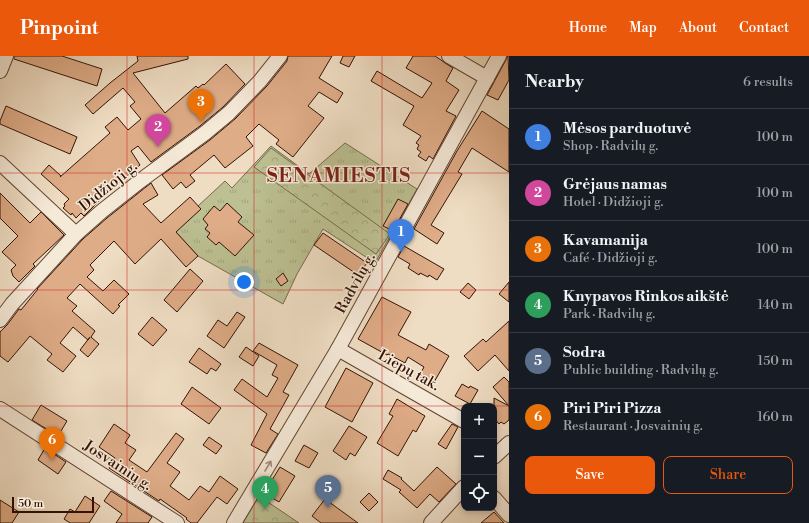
<!DOCTYPE html>
<html lang="en">
<head>
<meta charset="utf-8">
<style>
	:root { --surface:#171b24; --page:#20242c; --text:#f1f3f6; --muted:#9ea1a6; --line:#363941; --accent:#ea580c }
	body { margin:0; font-family:"Libre Bodoni",serif; background:var(--page); color:var(--text) }
	.controls { position:absolute; right:12px; bottom:12px; display:grid; overflow:hidden; border-radius:8px; box-shadow:0 2px 6px #0003 }
	.controls button { width:36px; height:36px; display:grid; place-items:center; padding:0; border:0; border-bottom:1px solid var(--line); background:var(--surface); color:var(--text); font:20px sans-serif }
	.scale { position:absolute; left:12px; bottom:10px; width:82px; box-sizing:border-box; padding-left:4px; border:2px solid #341305; border-top:0; font-size:11px; line-height:14px; white-space:nowrap; color:#341305; -webkit-text-stroke:3px #f5e9d8; paint-order:stroke }
	.you { position:absolute; left:244px; top:226px; width:14px; height:14px; margin:-10px; border:3px solid #fff; border-radius:50%; background:#1a73e8; box-shadow:0 0 0 6px #1a73e833 }
	.badge { display:grid; place-items:center; width:26px; height:26px; border-radius:50%; background:var(--accent); color:#fff; font-size:13px; font-weight:700 }
	.pin { position:absolute; translate:-50% -33px; filter:drop-shadow(0 1px 2px #0008) }
	.pin::after { content:''; position:absolute; top:21px; width:14px; height:12px; background:inherit; clip-path:polygon(0 0,100% 0,50% 100%) }
	.list { margin:0; padding:0; list-style:none }
	h2 { display:flex; justify-content:space-between; align-items:center; height:52px; margin:0; padding:0 16px; font-size:17px }
	h2 small { font-size:13px; font-weight:400; color:var(--muted) }
	.list li { display:grid; grid-template-columns:26px 1fr auto; gap:12px; align-items:center; box-sizing:border-box; height:56px; padding:0 16px; border-top:1px solid var(--line) }
	.list b { display:block; font-size:15px; white-space:nowrap }
	.list p { margin:0; font-size:13px; white-space:nowrap; color:var(--muted) }
	.list em { font-size:13px; font-style:normal; color:var(--muted) }
	.actions { display:flex; gap:8px; padding:12px 16px }
	.actions a { flex:1; padding:9px 0; border:1px solid var(--accent); border-radius:8px; text-align:center; font-size:14px; color:var(--accent) }
	.actions .main { background:var(--accent); color:#fff }
	.icon { flex:none; width:22px; height:22px; fill:none; stroke:currentColor; stroke-width:2; stroke-linecap:round; stroke-linejoin:round }
	.map { position:relative; flex:none; width:509px; height:467px; overflow:hidden }
	header { display:flex; align-items:center; gap:24px; box-sizing:border-box; height:56px; padding:0 20px; background:var(--accent); color:#fff }
	header strong { font-size:19px }
	nav { display:flex; gap:22px; margin-inline-start:auto; font-size:14px }
	main { display:flex }
	aside { flex:1; background:var(--surface) }
	.map>svg:first-child { display:block }
	.grass { fill:url(#grass-tufts); stroke:#786a4c }
	.park { fill:url(#park-crowns); stroke:#786a4c }
	.building { fill:#deac87; stroke:#341305 }
	.lines { fill:none; stroke-linecap:round; stroke-linejoin:round }
	.minor-casing { stroke:#634634; stroke-width:16 }
	.minor { stroke:#f5e9d8; stroke-width:14 }
	.oneway { stroke:#9e8979 }
	.grid { fill:none; stroke:#d62828; stroke-width:1; stroke-opacity:0.55 }
	.labels { text-anchor:middle; stroke-width:3; stroke-linejoin:round; paint-order:stroke }
	.street-label { font-size:15px; fill:#341305; stroke:#f5e9d8 }
	.district-label { font-size:19px; font-weight:bold; letter-spacing:1px; fill:#7a1f14; stroke:#f5e9d8 }
</style>
</head>
<body>
<header>
<strong>Pinpoint</strong>
<nav><a>Home</a><a>Map</a><a>About</a><a>Contact</a></nav>
</header>
<main>
<div class="map">
<svg width="509" height="467" viewBox="0 0 509 467">
	<defs>
		<pattern id="grass-tufts" width="24" height="20" patternUnits="userSpaceOnUse"><rect width="24" height="20" fill="#bcc092"/><path d="M3 7l-1-3M5 7V3M7 7l1-3M15 17l-1-3M17 17v-4M19 17l1-3" fill="none" stroke="#a2a47c"/></pattern>
		<pattern id="park-crowns" width="20" height="18" patternUnits="userSpaceOnUse"><rect width="20" height="18" fill="#bcc092"/><path d="M2 6a3 3 0 1 1 6 0M12 15a3 3 0 1 1 6 0" fill="none" stroke="#a2a47c"/></pattern>
	</defs>
	<rect width="100%" height="100%" fill="#efddc3"/>
	<filter id="stains"><feTurbulence type="fractalNoise" baseFrequency=".005" numOctaves="4"/><feColorMatrix values="0 0 0 0 .2 0 0 0 0 .09 0 0 0 0 .02 0 0 0 .5 -.17"/></filter>
	<radialGradient id="worn" r=".72"><stop offset=".6" stop-color="#630" stop-opacity="0"/><stop offset="1" stop-color="#630" stop-opacity=".3"/></radialGradient>
	<path class="grass" d="M345,87L417,133L375,207L323,173L297,218L283,248L198,200L173,173L198,150L225,125L232,132L271,90L309,118Z"/>
	<g class="park">
		<path d="M271,92L390,178L376,198L254,111Z"/>
		<path d="M259,440L299,467H243Z"/>
	</g>
	<g class="building">
		<path d="M14,0H62L102,13L97,30L14,3Z"/>
		<path d="M137,0H188V3L133,17L165,57L196,30L198,32L203,28L204,29L226,8L245,28L223,51L200,70L151,106L138,90L131,95L140,109L109,135L84,160L81,157L76,162L72,157L71,159L63,152L65,150L64,148L69,143L41,118L49,109L61,120L60,121L110,77L105,71L117,61L128,74L141,63L130,50L135,46L123,32L93,58L85,49L110,27L138,5Z"/>
		<path d="M288,0H332L319,22L343,37L337,47L319,36L308,50L324,62L293,101L276,88L279,84L259,68L246,81L253,90L225,112L214,99L190,119L195,125L186,132L181,126L173,133L162,119L210,84L235,63L267,30L287,5Z"/>
		<path d="M343,0H355L349,11L340,7Z"/>
		<path d="M413,0H435L441,4L445,7L453,12L446,25L459,34L446,55L456,60L433,103L429,100L426,105L418,100L421,96L417,93L419,89L416,87L421,80L403,69L414,50L371,25L377,15L422,42L432,27L406,12Z"/>
		<path d="M508,0L509,24L498,44L487,39Z"/>
		<path d="M6,50L77,81L70,98L0,68V65Z"/>
		<path d="M482,55L509,73V116L472,92L458,116L462,118L431,169L444,177L437,188L414,173L457,95Z"/>
		<path d="M151,127L158,139L143,148L161,167L190,141L201,153L176,176L198,200L186,211L161,183L135,208L114,185L90,209L94,214L87,221L103,235L114,224L129,238L118,249L120,250L113,258L80,228L67,242L77,250L72,255L95,275L91,281L99,288L88,301L80,294L90,281L88,284L73,271L60,287L76,300L63,316L47,304L52,298L30,280L8,306L0,300V276L7,269L19,253L21,254L38,233H37L83,183L107,162Z"/>
		<path d="M0,137L30,167L41,156L64,179L33,208L35,210L19,226L13,220L11,214L16,209L2,196L18,180L0,162Z"/>
		<path d="M398,143L408,148L393,175L383,170Z"/>
		<path d="M227,147L242,161L238,166L254,179L235,200L219,186L216,189L207,181L210,177L205,173L208,169L203,163L214,150L220,155Z"/>
		<path d="M323,177L367,207L358,219L314,189Z"/>
		<path d="M404,190L444,213L437,224L429,219L428,221L420,217L419,219L408,212L410,208L398,201Z"/>
		<path d="M190,213L203,225L177,256L164,244Z"/>
		<path d="M283,217L288,225L281,230L276,223Z"/>
		<path d="M509,226V246L499,238Z"/>
		<path d="M468,227L476,234L469,243L460,236Z"/>
		<path d="M382,241L411,256L398,279L426,294L429,288L449,300L433,328L419,320L424,311L408,301L405,307L388,298L387,299L358,283Z"/>
		<path d="M237,256L245,261L224,292L207,280L218,264L227,270Z"/>
		<path d="M152,261L167,274L153,290L138,278Z"/>
		<path d="M509,265V315L495,299L478,315L464,300L483,283L486,286Z"/>
		<path d="M259,287L298,309L283,336L289,339L270,373L278,378L266,397L251,389L267,358L234,334L242,323L267,341L278,322L272,319L277,309L253,295Z"/>
		<path d="M246,291L259,300L253,310L239,301Z"/>
		<path d="M199,292L221,308L216,315L211,312L207,318L189,306Z"/>
		<path d="M346,312L373,327L352,366L325,351Z"/>
		<path d="M504,321L509,326V350L493,331Z"/>
		<path d="M462,328L469,332L470,330L478,334L470,348L455,340Z"/>
		<path d="M192,331L221,352L209,368L181,348Z"/>
		<path d="M494,342L509,350V364L504,368L501,366L499,368L494,362Z"/>
		<path d="M397,343L425,360L416,376L413,374L398,400L377,387L393,360L389,358Z"/>
		<path d="M41,349L67,365L58,380L32,364Z"/>
		<path d="M114,368L130,379L125,387L136,394L129,404L147,416L176,377L184,383L167,407L180,416L170,430L189,444L200,430L209,436L220,420L238,433L227,448L217,441L197,467H191L186,463L187,462L160,443L159,445L109,412L115,402L99,391Z"/>
		<path d="M452,368L458,371L446,393L438,388Z"/>
		<path d="M349,370L367,381L355,400L350,397L346,404L333,395Z"/>
		<path d="M209,381L222,390L216,398L203,389Z"/>
		<path d="M304,389L318,397L309,412L295,405Z"/>
		<path d="M45,392L66,406L58,418L38,404Z"/>
		<path d="M280,411L295,420L279,446L264,437Z"/>
		<path d="M437,411L456,428L439,446L430,438L417,452L399,436L401,434L383,423L388,414L402,422L401,423L414,435Z"/>
		<path d="M111,435L152,461L148,467H116L122,458L104,445Z"/>
		<path d="M369,437L378,446L369,455L360,446Z"/>
		<path d="M85,440L100,450L89,467H70L64,463L70,453L75,456Z"/>
		<path d="M325,443L358,467H321L312,460Z"/>
		<path d="M0,444L19,456L12,467H0Z"/>
		<path d="M494,456L504,467H481Z"/>
	</g>
	<g class="lines">
		<g class="minor-casing">
			<g id="minor">
				<path d="M449,0L487,22"/>
				<path d="M0,15L6,0"/>
				<path d="M0,107L76,178"/>
				<path d="M0,264L12,248L76,178L102,155L140,125L205,77L229,57L260,25L280,0"/>
				<path d="M338,293L464,365"/>
				<path d="M0,353L177,467"/>
				<path d="M494,401L509,387"/>
				<path d="M494,442L509,459"/>
				<path d="M234,467L338,293L499,0"/>
				<path d="M431,467L464,431"/>
			</g>
		</g>
		<use href="#minor" class="minor"/>
	</g>
	<defs><path id="oneway-shaft" d="M-6 0H5M1.5-3L5.5 0L1.5 3" fill="none" stroke-width="1.6" stroke-linecap="round" stroke-linejoin="round"/></defs>
	<use class="oneway" href="#oneway-shaft" transform="translate(268 410) rotate(-59)"/>
	<path class="grid" d="M127,0V467M254,0V467M382,0V467M0,117H509M0,234H509M0,350H464M494,350H509"/>
	<g class="labels">
		<g class="street-label">
			<text transform="translate(108 130) rotate(-39)" y="5">Didžioji g.</text>
			<text transform="translate(355 227) rotate(-61)" y="5">Radvilų g.</text>
			<text transform="translate(409 314) rotate(29)" y="5">Liepų tak.</text>
			<text transform="translate(118 409) rotate(33)" y="5">Josvainių g.</text>
		</g>
		<g class="district-label">
			<text x="339" y="126">SENAMIESTIS</text>
		</g>
	</g>
	<rect width="100%" height="100%" filter="url(#stains)"/>
	<rect width="100%" height="100%" fill="url(#worn)"/>
</svg>
<div class="controls">
<button>+</button>
<button>−</button>
<button><svg class="icon" aria-label="locate" viewBox="0 0 24 24"><circle cx="12" cy="12" r="6"/><path d="M12 2v4M12 18v4M2 12h4M18 12h4"/></svg></button>
</div>
<div class="scale">50 m</div>
<div class="you"></div>
<div class="pin badge" style="left:401px;top:196px;background:#3f7fe0">1</div>
<div class="pin badge" style="left:158px;top:91px;background:#d1479c">2</div>
<div class="pin badge" style="left:201px;top:66px;background:#e8710a">3</div>
<div class="pin badge" style="left:265px;top:453px;background:#2e9e5b">4</div>
<div class="pin badge" style="left:328px;top:452px;background:#5c6f8a">5</div>
<div class="pin badge" style="left:52px;top:404px;background:#e8710a">6</div>
</div>
<aside>
<h2>Nearby<small>6 results</small></h2>
<ul class="list">
<li><span class="badge" style="background:#3f7fe0">1</span><div><b>Mėsos parduotuvė</b><p>Shop · Radvilų g.</p></div><em>100 m</em></li>
<li><span class="badge" style="background:#d1479c">2</span><div><b>Grėjaus namas</b><p>Hotel · Didžioji g.</p></div><em>100 m</em></li>
<li><span class="badge" style="background:#e8710a">3</span><div><b>Kavamanija</b><p>Café · Didžioji g.</p></div><em>100 m</em></li>
<li><span class="badge" style="background:#2e9e5b">4</span><div><b>Knypavos Rinkos aikštė</b><p>Park · Radvilų g.</p></div><em>140 m</em></li>
<li><span class="badge" style="background:#5c6f8a">5</span><div><b>Sodra</b><p>Public building · Radvilų g.</p></div><em>150 m</em></li>
<li><span class="badge" style="background:#e8710a">6</span><div><b>Piri Piri Pizza</b><p>Restaurant · Josvainių g.</p></div><em>160 m</em></li>
</ul>
<div class="actions"><a class="main">Save</a><a>Share</a></div>
</aside>
</main>
</body>
</html>
